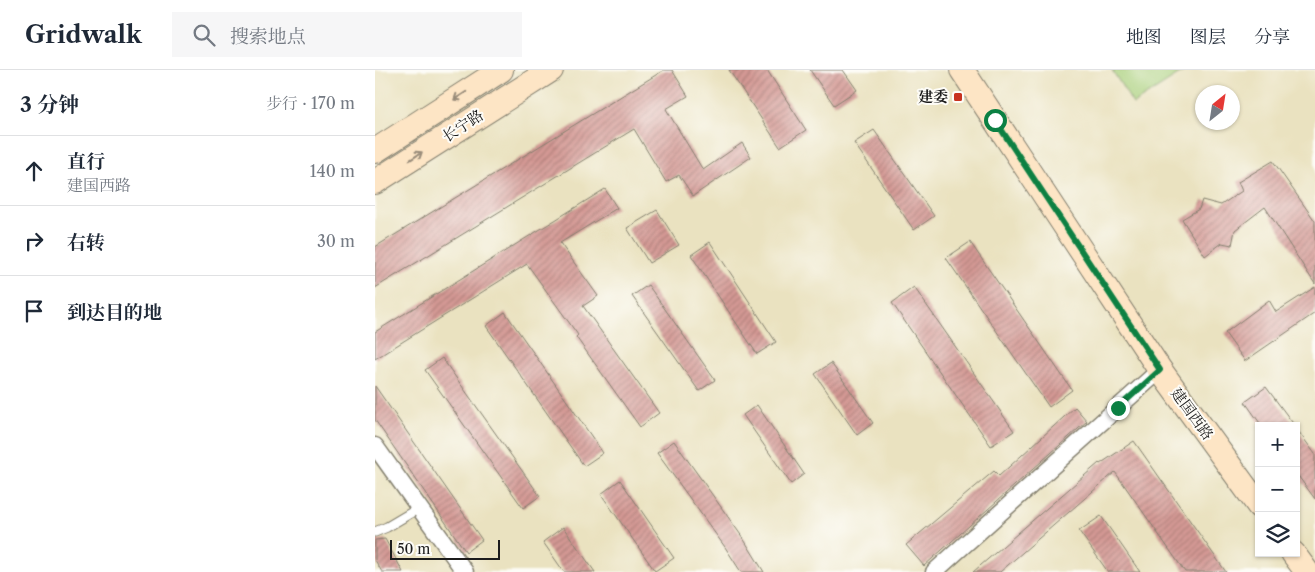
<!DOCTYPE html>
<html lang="zh">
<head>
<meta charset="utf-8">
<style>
	:root { --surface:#fff; --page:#f6f6f7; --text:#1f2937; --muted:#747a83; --line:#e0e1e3 }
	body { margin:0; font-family:"Libre Caslon Text","Noto Serif SC",serif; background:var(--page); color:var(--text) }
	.controls { position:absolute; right:15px; bottom:15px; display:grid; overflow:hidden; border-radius:0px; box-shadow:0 1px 4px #0004 }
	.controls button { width:45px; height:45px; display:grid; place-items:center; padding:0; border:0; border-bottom:1px solid var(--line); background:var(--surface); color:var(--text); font:25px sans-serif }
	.compass { position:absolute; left:820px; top:15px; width:45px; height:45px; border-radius:50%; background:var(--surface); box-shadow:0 1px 4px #0004; rotate:30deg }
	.scale { position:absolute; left:15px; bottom:12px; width:110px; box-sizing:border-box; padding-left:5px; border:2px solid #1c1c1c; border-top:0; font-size:14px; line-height:18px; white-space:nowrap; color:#1c1c1c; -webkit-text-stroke:4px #fdfcf7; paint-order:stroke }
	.stop { position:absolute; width:15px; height:15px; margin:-11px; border:4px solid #0b8043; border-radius:50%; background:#fff }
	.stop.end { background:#0b8043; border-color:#fff; box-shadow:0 1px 5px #0008 }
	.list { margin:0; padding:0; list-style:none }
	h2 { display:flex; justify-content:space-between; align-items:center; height:65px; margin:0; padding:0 20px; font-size:21px }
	h2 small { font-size:16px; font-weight:400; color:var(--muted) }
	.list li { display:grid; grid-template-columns:32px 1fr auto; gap:15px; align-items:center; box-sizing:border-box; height:70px; padding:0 20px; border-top:1px solid var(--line) }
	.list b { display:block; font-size:19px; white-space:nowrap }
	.list p { margin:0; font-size:16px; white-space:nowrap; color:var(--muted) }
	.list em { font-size:16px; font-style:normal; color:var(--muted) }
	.icon { flex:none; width:28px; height:28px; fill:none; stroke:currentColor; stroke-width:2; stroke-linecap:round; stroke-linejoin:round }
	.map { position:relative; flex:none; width:940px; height:502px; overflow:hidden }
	header { display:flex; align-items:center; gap:30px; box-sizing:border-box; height:70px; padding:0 25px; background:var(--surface); border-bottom:1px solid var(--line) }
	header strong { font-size:24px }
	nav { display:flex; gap:28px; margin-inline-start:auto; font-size:18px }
	.search { width:350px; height:45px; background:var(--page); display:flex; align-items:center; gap:12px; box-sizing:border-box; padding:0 18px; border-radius:0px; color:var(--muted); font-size:19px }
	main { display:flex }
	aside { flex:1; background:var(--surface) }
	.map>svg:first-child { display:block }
	.park { fill:#a8cf7a; stroke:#62764b }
	.building { fill:url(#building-hatch) }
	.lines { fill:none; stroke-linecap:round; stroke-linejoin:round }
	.service-casing { stroke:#837f6e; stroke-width:11 }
	.minor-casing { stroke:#837f6e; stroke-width:19 }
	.secondary-casing { stroke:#837f6e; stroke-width:26 }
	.service { stroke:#fff; stroke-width:9 }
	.minor { stroke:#fff; stroke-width:16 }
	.secondary { stroke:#fde5c5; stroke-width:24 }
	.oneway { stroke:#988b79 }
	.route { stroke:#0b8043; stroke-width:6 }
	.poi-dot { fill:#c8321e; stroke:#fdfcf7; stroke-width:2 }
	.labels { text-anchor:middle; stroke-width:4; stroke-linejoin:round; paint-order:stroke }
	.poi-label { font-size:15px; font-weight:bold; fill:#1c1c1c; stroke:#fdfcf7; text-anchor:end }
	.street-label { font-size:15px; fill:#1c1c1c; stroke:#fdfcf7 }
</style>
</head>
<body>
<header>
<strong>Gridwalk</strong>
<div class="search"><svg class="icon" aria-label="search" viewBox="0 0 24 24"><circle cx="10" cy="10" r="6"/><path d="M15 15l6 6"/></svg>搜索地点</div>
<nav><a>地图</a><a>图层</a><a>分享</a></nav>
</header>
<main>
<aside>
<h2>3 分钟<small>步行 · 170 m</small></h2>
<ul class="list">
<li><svg class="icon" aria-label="ahead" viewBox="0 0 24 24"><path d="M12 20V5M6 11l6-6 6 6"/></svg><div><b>直行</b><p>建国西路</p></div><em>140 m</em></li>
<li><svg class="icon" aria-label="right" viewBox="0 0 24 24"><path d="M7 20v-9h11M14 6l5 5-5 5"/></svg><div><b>右转</b></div><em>30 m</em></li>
<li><svg class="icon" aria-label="arrive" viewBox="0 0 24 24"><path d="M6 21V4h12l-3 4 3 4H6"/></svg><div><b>到达目的地</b></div></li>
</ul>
</aside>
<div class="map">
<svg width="940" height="502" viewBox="0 0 940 502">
	<defs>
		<pattern id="building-hatch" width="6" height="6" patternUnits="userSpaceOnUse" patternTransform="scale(1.25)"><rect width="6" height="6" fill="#d49994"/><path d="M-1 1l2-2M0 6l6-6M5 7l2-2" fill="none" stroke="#ab7c78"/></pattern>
	</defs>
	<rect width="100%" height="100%" fill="#fdfcf7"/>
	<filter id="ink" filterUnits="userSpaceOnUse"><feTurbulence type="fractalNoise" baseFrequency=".02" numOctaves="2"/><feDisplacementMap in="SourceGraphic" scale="10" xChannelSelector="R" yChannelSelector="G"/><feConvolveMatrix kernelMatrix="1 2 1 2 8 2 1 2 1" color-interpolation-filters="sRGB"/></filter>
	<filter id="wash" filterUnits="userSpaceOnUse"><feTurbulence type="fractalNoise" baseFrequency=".0096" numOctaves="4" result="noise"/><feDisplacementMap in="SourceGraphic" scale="20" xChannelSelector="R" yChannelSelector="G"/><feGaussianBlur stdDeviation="1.12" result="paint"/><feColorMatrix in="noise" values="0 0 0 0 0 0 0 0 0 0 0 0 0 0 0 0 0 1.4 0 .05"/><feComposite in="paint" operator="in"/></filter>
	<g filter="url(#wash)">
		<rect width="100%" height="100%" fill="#eae2c0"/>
		<path class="park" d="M737,0H811L758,34Z"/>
		<g id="blocks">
			<g class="building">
				<path d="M289,0H297L313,26L291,39L328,100L367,73L376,87L318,126L304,105L291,112L259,59L0,218V177Z"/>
				<path d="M354,0H392L431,60L405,77Z"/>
				<path d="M435,0H468L482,20L459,35Z"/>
				<path d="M499,60L559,146L539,160L479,73Z"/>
				<path d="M898,91L940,151V214L890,137L860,160L857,175L847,173L830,186L807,149L824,139L827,130L846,135L867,121L863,112Z"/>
				<path d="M230,119L242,138L185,173L223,226L208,236L284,343L265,357L201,267L203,265L152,194L0,289V262Z"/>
				<path d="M282,140L304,175L274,193L252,158Z"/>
				<path d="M335,172L401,272L382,284L316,185Z"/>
				<path d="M595,172L697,320L674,337L571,188Z"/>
				<path d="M273,215L340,310L324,321L257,226Z"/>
				<path d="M539,217L639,361L616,376L517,233Z"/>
				<path d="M940,217V243L870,291L850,263L894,230L901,242Z"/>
				<path d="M130,242L228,383L209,396L111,256Z"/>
				<path d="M67,288L165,426L148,438L50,300Z"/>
				<path d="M456,293L498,353L482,365L440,304Z"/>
				<path d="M0,316L107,470L91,482L0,350Z"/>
				<path d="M891,317L920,356H887L870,332Z"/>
				<path d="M382,335L429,404L416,414L368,345Z"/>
				<path d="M700,337L712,351L549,496L531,475L619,401L624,406Z"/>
				<path d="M921,358L940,384V429L921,403Z"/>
				<path d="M299,371L368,468L389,502H366L350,477L282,383Z"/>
				<path d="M759,371L851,502H810L740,402L625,502H598L724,393L725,394Z"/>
				<path d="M245,410L299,488L280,501L226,424Z"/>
				<path d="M726,446L765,502H733L704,461Z"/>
				<path d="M188,457L220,502H189L168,472Z"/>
				<path d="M10,469L28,502H7L0,490V470Z"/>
			</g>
		</g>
	</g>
	<g filter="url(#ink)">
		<use href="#blocks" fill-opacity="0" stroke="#837f6e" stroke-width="1"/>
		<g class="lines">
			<g class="service-casing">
				<path id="service" d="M0,462L12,457L44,438"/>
			</g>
			<g class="minor-casing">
				<g id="minor">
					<path d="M0,376L90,502"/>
					<path d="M559,502L785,300"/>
				</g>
			</g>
			<g class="secondary-casing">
				<g id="secondary">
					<path d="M587,0L785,300L884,436"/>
					<path d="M0,81L126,0"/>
					<path d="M0,112L176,0"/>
					<path d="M918,483L932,502"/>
				</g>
			</g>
			<use href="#service" class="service"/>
			<use href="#minor" class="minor"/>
			<use href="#secondary" class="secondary"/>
		</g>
		<defs><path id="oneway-shaft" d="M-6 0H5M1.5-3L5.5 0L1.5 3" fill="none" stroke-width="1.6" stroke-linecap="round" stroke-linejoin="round" transform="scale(1.25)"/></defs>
		<g class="oneway">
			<use href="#oneway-shaft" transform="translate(85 26) rotate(147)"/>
			<use href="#oneway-shaft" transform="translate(41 86) rotate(-33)"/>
		</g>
	</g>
	<g class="lines" filter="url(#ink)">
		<path class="route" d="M620,50L785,300L743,338"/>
	</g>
	<rect class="poi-dot" x="578" y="22" width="10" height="10" rx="2.5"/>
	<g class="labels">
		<g class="poi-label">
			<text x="573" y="32">建委</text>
		</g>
		<g class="street-label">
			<text transform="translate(88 56) rotate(-33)" y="5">长宁路</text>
			<text transform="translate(817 344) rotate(54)" y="5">建国西路</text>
		</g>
	</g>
</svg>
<div class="controls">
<button>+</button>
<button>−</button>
<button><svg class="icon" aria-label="layers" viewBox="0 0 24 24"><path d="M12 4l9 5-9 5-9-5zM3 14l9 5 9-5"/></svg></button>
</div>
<svg class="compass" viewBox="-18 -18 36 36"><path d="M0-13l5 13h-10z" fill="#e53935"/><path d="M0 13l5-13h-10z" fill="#747a83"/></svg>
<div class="scale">50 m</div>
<div class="stop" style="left:620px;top:50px"></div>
<div class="stop end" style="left:743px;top:338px"></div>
</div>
</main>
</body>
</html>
